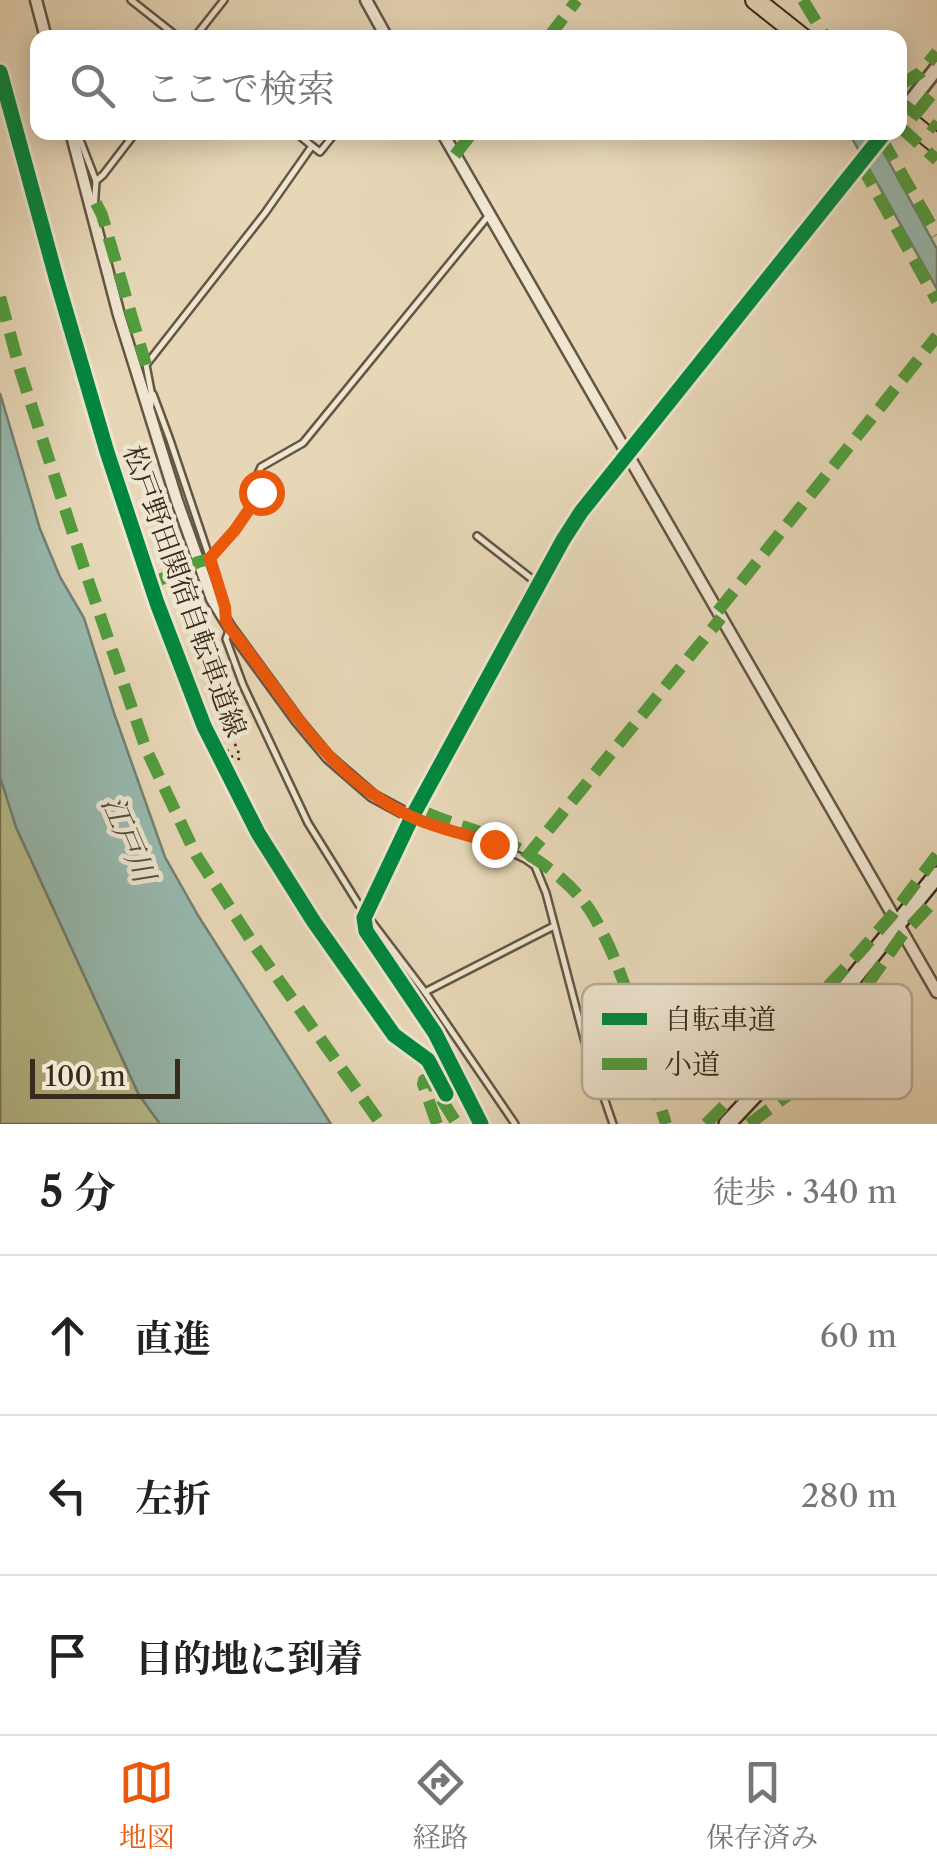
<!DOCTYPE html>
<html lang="ja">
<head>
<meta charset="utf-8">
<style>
	:root { --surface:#fff; --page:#f2f2f2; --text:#222; --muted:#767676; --line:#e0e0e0; --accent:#ea580c }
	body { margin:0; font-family:"Libre Caslon Text","Noto Serif JP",serif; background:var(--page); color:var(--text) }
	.scale { position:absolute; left:30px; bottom:25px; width:150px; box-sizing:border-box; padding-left:10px; border:5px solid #372b1c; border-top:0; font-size:28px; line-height:35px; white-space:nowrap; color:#372b1c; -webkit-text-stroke:8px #efe5d0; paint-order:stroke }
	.stop { position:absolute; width:30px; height:30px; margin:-22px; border:8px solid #ea580c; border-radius:50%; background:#fff }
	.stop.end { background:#ea580c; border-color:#fff; box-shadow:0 2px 10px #0008 }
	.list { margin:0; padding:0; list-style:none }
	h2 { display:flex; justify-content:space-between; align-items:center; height:130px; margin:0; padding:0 40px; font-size:42px }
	h2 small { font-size:32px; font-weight:400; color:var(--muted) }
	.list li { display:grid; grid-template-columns:65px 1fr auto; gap:30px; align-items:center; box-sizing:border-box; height:160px; padding:0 40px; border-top:2px solid var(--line) }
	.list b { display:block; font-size:38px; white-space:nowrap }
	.list em { font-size:32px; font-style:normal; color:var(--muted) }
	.icon { flex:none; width:55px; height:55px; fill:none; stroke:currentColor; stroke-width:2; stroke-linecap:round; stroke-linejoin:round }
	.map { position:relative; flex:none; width:937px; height:1124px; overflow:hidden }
	.search { position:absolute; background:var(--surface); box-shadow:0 5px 25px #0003; left:30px; right:30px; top:30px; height:110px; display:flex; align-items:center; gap:25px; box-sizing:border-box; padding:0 35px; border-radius:20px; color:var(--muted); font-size:38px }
	.sheet { height:610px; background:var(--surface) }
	nav { display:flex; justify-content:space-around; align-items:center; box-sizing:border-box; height:140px; border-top:2px solid var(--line); background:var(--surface); font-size:28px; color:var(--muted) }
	nav a { display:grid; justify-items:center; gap:5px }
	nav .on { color:var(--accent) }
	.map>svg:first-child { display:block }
	.green { fill:#b8bd8d; stroke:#787454; stroke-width:2.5 }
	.water { fill:#97baaf; stroke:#718174; stroke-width:2.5 }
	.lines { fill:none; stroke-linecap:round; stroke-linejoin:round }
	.service-casing { stroke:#635643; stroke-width:10 }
	.minor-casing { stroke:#635643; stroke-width:15 }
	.tertiary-casing { stroke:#635643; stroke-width:18 }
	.secondary-casing { stroke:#372b1c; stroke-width:20 }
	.primary-casing { stroke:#372b1c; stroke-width:22 }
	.path { stroke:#372b1c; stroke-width:2.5; stroke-dasharray:2.5 5; stroke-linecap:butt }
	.service { stroke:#efe5d0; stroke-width:5 }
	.minor { stroke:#efe5d0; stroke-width:10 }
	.tertiary { stroke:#efe5d0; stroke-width:12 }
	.secondary { stroke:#efe5d0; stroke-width:15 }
	.primary { stroke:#e7d7b7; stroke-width:18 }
	.quiet { stroke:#519d3e; stroke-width:12; stroke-dasharray:25 12; stroke-linecap:butt }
	.cycleway-casing { stroke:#efe5d0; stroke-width:21 }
	.cycleway { stroke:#00873e; stroke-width:15 }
	.route { stroke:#ea580c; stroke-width:12 }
	.labels { text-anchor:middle; stroke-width:9; stroke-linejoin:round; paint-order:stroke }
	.street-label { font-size:28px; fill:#372b1c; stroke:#efe5d0 }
	.water-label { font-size:30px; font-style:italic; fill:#4f4f41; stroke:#efe5d0 }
	.key { fill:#efe5d0; stroke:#b8ad9a; stroke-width:2.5 }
	.key-label { font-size:28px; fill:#372b1c }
</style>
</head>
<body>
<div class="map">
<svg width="937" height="1124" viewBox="0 0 937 1124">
	<rect width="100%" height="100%" fill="#e7d7b7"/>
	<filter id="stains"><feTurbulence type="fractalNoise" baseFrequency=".002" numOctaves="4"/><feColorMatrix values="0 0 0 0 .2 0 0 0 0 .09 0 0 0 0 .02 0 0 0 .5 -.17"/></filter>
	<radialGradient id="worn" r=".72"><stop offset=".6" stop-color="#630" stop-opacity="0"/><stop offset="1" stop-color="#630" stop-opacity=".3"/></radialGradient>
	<path class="green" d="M0,770L16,827L139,1095L163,1124H0Z"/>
	<g class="water">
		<path d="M849,133H873L937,249V289Z"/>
		<path d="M0,393L40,529L60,577L84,618L114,713L165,857L199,917L331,1124H160L139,1095L16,827L0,777Z"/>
	</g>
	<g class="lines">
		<g class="service-casing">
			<g id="service">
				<path d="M131,0L179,38"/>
				<path d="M194,38L224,0"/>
				<path d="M77,132L96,181L94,211"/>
				<path d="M312,146L320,152L336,132"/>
				<path d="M96,181L103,175L136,132"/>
				<path d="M153,394L170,440L210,559L226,616"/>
				<path d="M151,405V391L146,365L265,213L312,146L295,132"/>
				<path d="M477,536L537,583"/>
				<path d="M210,559L235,530L261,492L257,476L261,467L303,443L489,215"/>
				<path d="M229,631L226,639L243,685L308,823L359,905L425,992L515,1124"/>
				<path d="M413,818L494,844L525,859L535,866L546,893L585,1042L613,1124"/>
				<path d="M425,992L554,926"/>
			</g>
		</g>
		<g class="minor-casing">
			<g id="minor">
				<path d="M36,0L46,38"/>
				<path d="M366,0L387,38"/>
				<path d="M71,132L119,315L177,501L212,599L230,628L298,721L328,757L373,796L412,817L363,923L435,1033L481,1124"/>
				<path d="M442,132L937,992"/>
			</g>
		</g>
		<g class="tertiary-casing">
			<g id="tertiary">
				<path d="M900,115L937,68"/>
				<path d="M412,817L563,540L581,512L885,132"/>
			</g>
		</g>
		<g class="secondary-casing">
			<path id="secondary" d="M727,1124L789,1058L937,875"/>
		</g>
		<g class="primary-casing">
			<g id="primary">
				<path d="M755,0L803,38"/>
				<path d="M900,114L937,144"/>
			</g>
		</g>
		<path class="path" d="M203,723H208L233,758L239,759L238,750L215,706L201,667L222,643"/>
		<use href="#service" class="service"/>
		<use href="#minor" class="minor"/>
		<use href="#tertiary" class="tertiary"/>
		<use href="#secondary" class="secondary"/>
		<use href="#primary" class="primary"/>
		<g class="quiet">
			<path d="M803,0L826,38"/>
			<path d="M548,38L577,0"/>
			<path d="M900,85L920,73L937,52"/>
			<path d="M900,102L937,129"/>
			<path d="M915,115L937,88"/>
			<path d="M900,127L937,160"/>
			<path d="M881,138L937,235"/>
			<path d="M455,155L473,132"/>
			<path d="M860,163L937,301"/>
			<path d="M96,203L102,215L146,365"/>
			<path d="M0,297L20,370L86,574L146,749L196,855L254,945L381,1124"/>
			<path d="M151,584L198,562L210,559"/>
			<path d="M718,611L937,336"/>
			<path d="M427,813C457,826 490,833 519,849C546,864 577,888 593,915C630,979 644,1054 666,1124"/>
			<path d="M525,859L721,618"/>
			<path d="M437,1124L423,1084L424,1080L430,1081L457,1124"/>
			<path d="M706,1124L740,1090L746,1076L761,1058L860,952L892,915L937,855"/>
			<path d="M749,1124L791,1093L903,934L937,898"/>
		</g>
		<g class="cycleway-casing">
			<g id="cycleway">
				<path d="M0,72L57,281L107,452L157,603L204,726L258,833L314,922L394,1035L428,1060L446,1094"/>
				<path d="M481,1124L435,1033L366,931L364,918L412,817L563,540L581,512L885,132"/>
			</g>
		</g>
		<use href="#cycleway" class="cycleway"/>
	</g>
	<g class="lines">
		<path class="route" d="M261,492L235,530L210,558L225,607L226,621L230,628C287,699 326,777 412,817C438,829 467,834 494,844"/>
	</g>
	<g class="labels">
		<g class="street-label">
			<text transform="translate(185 591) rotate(70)" y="10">松戸野田関宿自転車道線</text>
		</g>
		<g class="water-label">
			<text transform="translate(128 839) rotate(67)" y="10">江戸川</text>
		</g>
	</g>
	<rect x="582" y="984" width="330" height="115" rx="15" class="key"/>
	<rect x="602" y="1013" width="45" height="12" fill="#00873e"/>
	<rect x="602" y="1058" width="45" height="12" fill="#519d3e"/>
	<g class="key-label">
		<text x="664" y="1029">自転車道</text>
		<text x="664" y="1074">小道</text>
	</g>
	<rect width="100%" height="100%" filter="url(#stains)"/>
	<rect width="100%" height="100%" fill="url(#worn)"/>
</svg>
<div class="scale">100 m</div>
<div class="stop" style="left:261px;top:492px"></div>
<div class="stop end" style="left:494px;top:844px"></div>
<div class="search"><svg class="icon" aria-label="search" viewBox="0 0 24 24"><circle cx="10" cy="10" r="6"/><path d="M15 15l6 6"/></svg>ここで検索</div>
</div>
<section class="sheet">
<h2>5 分<small>徒歩 · 340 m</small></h2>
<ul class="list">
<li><svg class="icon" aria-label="ahead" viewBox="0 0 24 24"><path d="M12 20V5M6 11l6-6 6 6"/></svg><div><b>直進</b></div><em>60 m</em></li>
<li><svg class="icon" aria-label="left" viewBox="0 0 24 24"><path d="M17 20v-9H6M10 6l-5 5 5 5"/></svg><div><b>左折</b></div><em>280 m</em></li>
<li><svg class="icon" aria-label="arrive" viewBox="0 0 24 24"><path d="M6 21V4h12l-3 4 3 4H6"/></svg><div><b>目的地に到着</b></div></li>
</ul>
</section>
<nav>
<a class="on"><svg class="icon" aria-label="map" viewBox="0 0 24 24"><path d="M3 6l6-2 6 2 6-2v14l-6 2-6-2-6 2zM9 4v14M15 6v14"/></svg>地図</a>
<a><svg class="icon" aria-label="directions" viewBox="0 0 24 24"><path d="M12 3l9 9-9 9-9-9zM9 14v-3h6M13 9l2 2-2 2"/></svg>経路</a>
<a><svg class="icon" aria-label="saved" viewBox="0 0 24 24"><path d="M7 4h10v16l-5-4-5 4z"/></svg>保存済み</a>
</nav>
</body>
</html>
